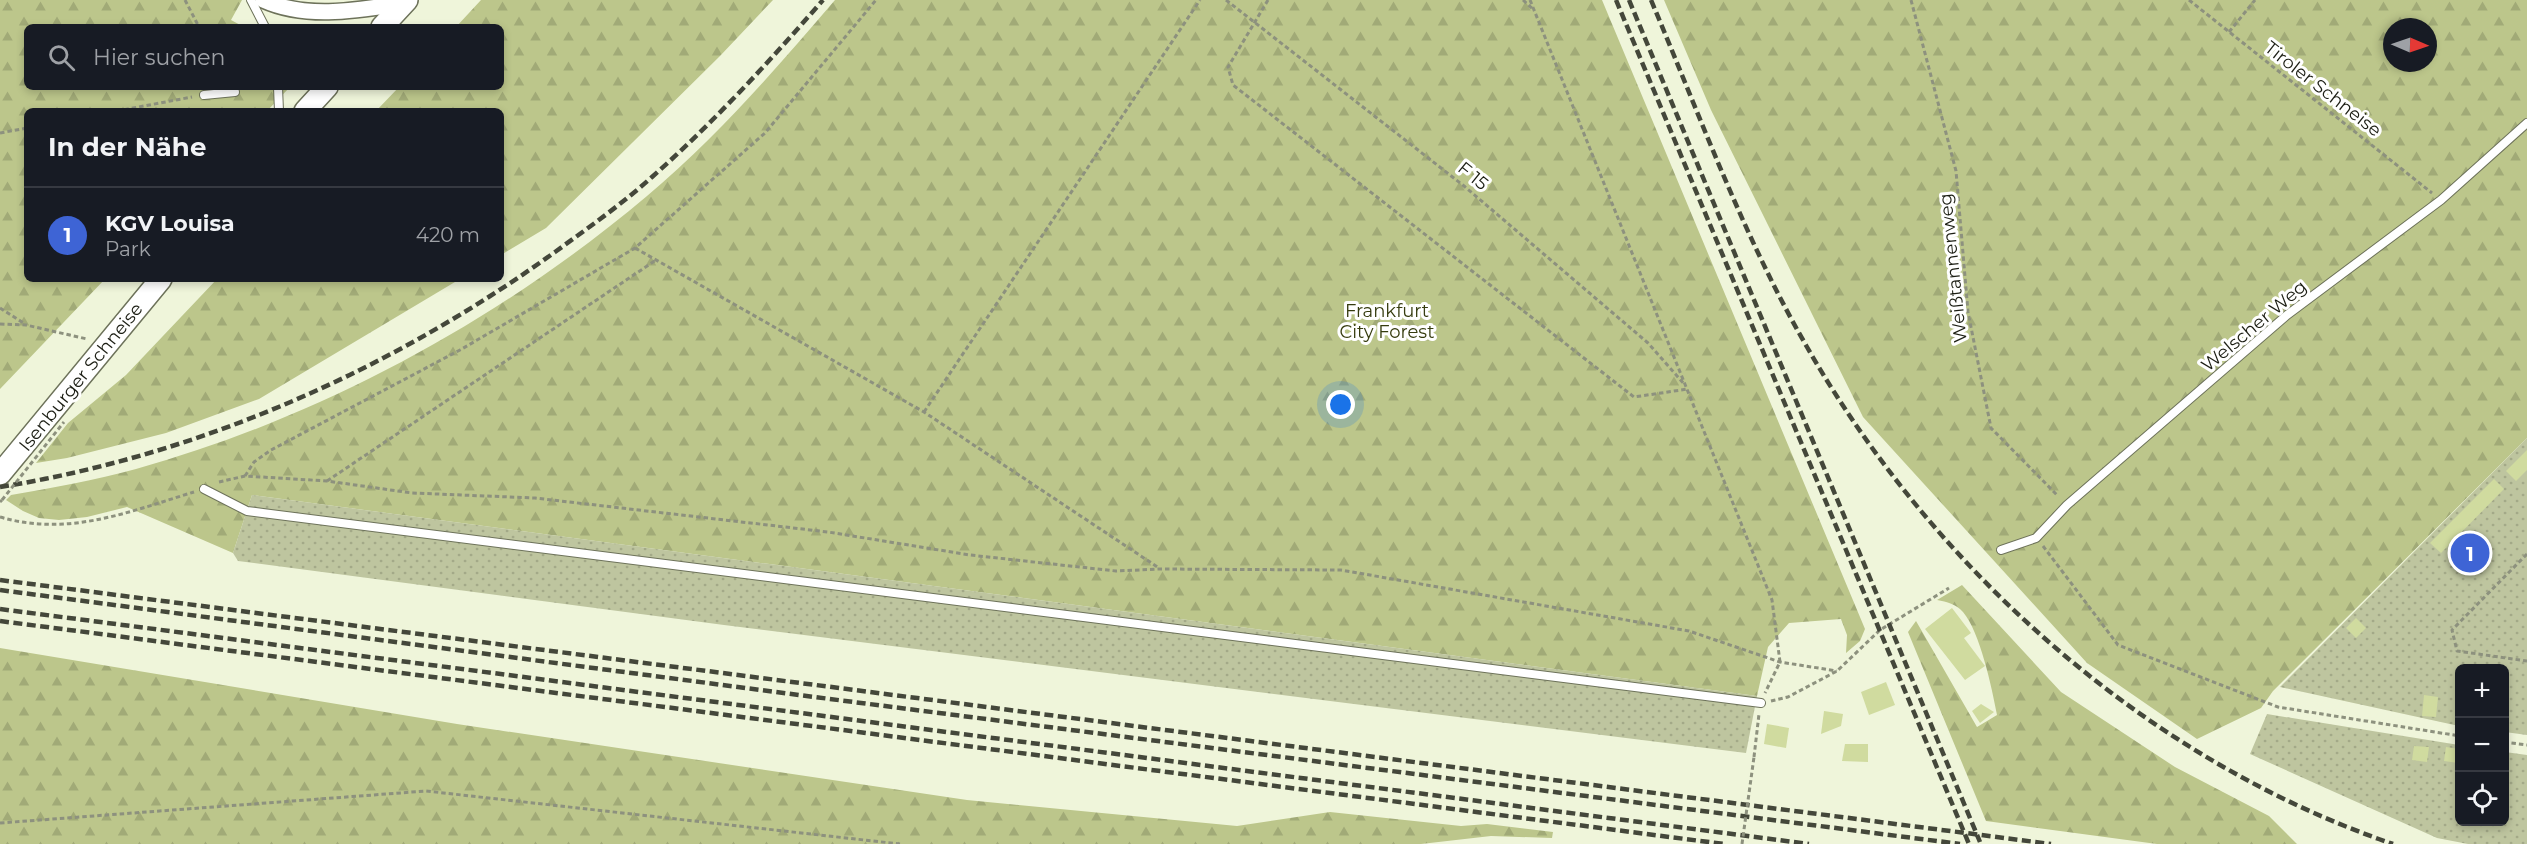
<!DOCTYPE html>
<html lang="de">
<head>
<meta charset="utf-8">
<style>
	:root { --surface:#171b24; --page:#20242c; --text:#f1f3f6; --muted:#9ea1a6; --line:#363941; --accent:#3e64d5 }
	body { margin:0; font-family:Montserrat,sans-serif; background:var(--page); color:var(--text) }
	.controls { position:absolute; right:18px; bottom:18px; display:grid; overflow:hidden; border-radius:9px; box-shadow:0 3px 9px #0003 }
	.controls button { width:54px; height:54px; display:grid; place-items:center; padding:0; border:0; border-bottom:2px solid var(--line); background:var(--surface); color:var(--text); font:30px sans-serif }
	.compass { position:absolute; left:2383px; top:18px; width:54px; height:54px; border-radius:50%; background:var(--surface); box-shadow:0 3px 9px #0003; rotate:92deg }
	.you { position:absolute; left:1341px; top:405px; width:21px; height:21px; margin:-15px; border:4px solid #fff; border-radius:50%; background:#1a73e8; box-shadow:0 0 0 9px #1a73e833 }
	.badge { display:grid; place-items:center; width:39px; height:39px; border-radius:50%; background:var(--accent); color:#fff; font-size:20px; font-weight:700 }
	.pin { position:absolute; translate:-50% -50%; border:3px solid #fff; box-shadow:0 2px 6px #0006 }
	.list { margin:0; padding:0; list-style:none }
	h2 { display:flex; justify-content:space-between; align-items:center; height:78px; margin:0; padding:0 24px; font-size:26px }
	h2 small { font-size:20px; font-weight:400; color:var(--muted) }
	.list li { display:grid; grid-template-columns:39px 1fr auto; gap:18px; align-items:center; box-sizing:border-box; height:96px; padding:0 24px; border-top:2px solid var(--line) }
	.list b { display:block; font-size:22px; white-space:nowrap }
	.list p { margin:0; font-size:20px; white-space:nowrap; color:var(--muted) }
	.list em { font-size:20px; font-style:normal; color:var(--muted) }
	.icon { flex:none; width:33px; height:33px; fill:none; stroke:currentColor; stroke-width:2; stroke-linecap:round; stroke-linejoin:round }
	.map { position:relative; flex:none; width:2527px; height:844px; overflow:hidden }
	.search { position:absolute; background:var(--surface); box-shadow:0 3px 9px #0003; left:24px; top:24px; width:480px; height:66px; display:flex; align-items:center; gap:15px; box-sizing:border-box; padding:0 21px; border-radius:9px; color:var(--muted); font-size:22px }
	.panel { position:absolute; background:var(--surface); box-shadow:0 3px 9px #0003; left:24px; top:108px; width:480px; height:174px; border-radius:9px }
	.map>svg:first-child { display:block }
	.forest { fill:url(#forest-firs); fill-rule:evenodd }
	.garden { fill:url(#garden-dots) }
	.building { fill:#d0db9f }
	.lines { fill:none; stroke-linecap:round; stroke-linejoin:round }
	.service-casing { stroke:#6d725a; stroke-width:10 }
	.minor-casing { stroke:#6d725a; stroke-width:18 }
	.secondary-casing { stroke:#6d725a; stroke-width:24 }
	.path { stroke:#8d917e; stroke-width:3; stroke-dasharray:4.5 3; stroke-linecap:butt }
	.service { stroke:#fff; stroke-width:8 }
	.minor { stroke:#fff; stroke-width:15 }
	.secondary { stroke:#fff; stroke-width:21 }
	.rail { stroke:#44473a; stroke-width:4.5; stroke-dasharray:9 4.5; stroke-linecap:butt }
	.path-bridge { stroke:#8d917e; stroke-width:3; stroke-dasharray:4.5 3; stroke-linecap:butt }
	.labels { text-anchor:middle; stroke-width:6; stroke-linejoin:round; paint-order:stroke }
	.street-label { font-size:18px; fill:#1b1d13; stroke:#fff }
	.park-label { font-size:18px; fill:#363c0f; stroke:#fff }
</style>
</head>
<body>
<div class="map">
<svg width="2527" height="844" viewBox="0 0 2527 844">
	<defs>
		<pattern id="forest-firs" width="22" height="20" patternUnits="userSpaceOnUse" patternTransform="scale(1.5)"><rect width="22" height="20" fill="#bcc68b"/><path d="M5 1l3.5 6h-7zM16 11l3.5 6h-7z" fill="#a1aa77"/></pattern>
		<pattern id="garden-dots" width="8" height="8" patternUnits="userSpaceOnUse" patternTransform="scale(1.5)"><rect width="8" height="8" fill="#bec59f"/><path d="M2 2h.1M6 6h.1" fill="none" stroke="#a3a988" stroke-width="1.8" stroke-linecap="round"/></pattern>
	</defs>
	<rect width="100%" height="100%" fill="#eff5da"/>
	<g class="forest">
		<path d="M0,0H242L231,20L244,27H27V87H290L267,111H27V279H105L0,389Z"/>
		<path d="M481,0H773L720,56L546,228L501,255V111H376L399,87H501V27H456Z"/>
		<path d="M835,0H1602L1865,629L1860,641L1846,653L1847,635L1841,619L1789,623L1768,647L1757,696L252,495L233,553L127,507L87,517L59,520L39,518L23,511L6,500L11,495C53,488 95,480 136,469C322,417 500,320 647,196C717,137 776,69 835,0Z"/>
		<path d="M1664,0H2527V438L2273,691L2261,708L2197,739L2087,663L1863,417L1711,110ZM2392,27H2428V63H2392Z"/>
		<path d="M217,279H460L259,399L166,433L67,458L36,463L68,423L126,375Z"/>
		<path d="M1962,585L2061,692L2175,767L2269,816L2297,844H2157L1986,821L1908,632L1916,621L1977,727L1997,715C1992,688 1980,632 1963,612C1956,604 1947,602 1937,600Z"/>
		<path d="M0,648L457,724L967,800L1237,826L1330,812L1461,826L1487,824L1553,832L1552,838L1491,836L1421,844H0Z"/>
	</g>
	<g class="garden">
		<path d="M2527,438V735L2505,732L2504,668H2460L2459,726L2280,687Z"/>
		<path d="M252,495L1757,696L1746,753L724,625L238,561L233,553Z"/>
		<path d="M2267,714L2459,745L2460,822H2504L2505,752L2527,755V844H2468L2437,838L2250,754Z"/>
	</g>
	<g class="building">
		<path d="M2527,450V470L2516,481L2506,471Z"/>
		<path d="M2494,479L2504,489L2441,553L2430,543Z"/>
		<path d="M1952,608L1971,633L1964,638L1985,666L1965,680L1925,629Z"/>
		<path d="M2356,618L2366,628L2356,638L2346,628Z"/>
		<path d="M1886,682L1895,705L1869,715L1861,692Z"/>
		<path d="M2424,695L2438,697L2436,717L2422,716Z"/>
		<path d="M1981,704L1994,712L1980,723L1972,711Z"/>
		<path d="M1824,711L1843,714L1841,726L1821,734Z"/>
		<path d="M1767,724L1789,728L1786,748L1764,744Z"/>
		<path d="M1845,744H1868V762L1842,761Z"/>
		<path d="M2414,746L2429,747L2427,762L2412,760Z"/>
		<path d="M2446,747L2460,749L2458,763L2444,761Z"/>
	</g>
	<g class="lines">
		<g class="service-casing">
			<g id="service">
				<path d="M251,0L265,27"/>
				<path d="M278,87L279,111"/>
				<path d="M204,95L235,92"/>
				<path d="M204,489L247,511L1761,703"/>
				<path d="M2001,550L2036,538L2067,505L2287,315L2441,200L2527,123"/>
			</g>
		</g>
		<g class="minor-casing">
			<path id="minor" d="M263,0C307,20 359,10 404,3"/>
		</g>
		<g class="secondary-casing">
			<g id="secondary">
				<path d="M382,27L407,0"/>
				<path d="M305,111L327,87"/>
				<path d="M0,474L161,279"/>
			</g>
		</g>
		<g class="path">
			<path d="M185,0L199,27"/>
			<path d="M1226,0L1464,186L1648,343L1685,385"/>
			<path d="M1268,0L1228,67L1233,85L1634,397L1688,389"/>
			<path d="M1523,0L1533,9"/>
			<path d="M1530,0L1772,600L1780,662L1765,693"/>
			<path d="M1911,0L1956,171L1968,312L1991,428L2058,496"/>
			<path d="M2189,0L2432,193"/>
			<path d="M2229,32L2255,0"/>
			<path d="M117,111L192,97"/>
			<path d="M0,133L27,128"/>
			<path d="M635,248L924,412L1159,568"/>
			<path d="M0,308L25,324"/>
			<path d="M0,324L26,325L87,339"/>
			<path d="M924,412L1200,0"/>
			<path d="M245,476L254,462L271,450L460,350L635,248L765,133L876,0"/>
			<path d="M327,481L656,260"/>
			<path d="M219,482L245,476L327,481L412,493L535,498L828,532L970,555L1116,571L1160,569L1341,570L1689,631L1780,662L1837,671"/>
			<path d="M0,502L2,500"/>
			<path d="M0,517C69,537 128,512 194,492"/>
			<path d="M2043,546L2118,645L2278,707L2460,736"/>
			<path d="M2527,554L2452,630L2457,651L2527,661"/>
			<path d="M1771,701L1788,697L1837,671L1880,630L1949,588"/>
			<path d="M2504,742L2527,745"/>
			<path d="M1754,757L1759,714"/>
			<path d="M0,823L426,791L900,844"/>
		</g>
		<use href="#service" class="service"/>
		<use href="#minor" class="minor"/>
		<use href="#secondary" class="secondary"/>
		<g class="rail">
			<path d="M1616,0L1969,844"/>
			<path d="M1629,0L1980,842"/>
			<path d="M1651,0C1700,116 1744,238 1807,347C1935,571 2147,760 2393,844"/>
			<path d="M0,487C200,455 391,370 555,252C588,228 622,204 652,177C714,122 769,62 823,0"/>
			<path d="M0,580L2051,844"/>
			<path d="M0,590L799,695L1960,844"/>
			<path d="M0,609L1809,844"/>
			<path d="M0,621L1724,844"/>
		</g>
		<g class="path-bridge">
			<path d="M2,500L64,422"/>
			<path d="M1742,844L1754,757"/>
		</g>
	</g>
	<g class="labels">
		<g class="street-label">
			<text transform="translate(2323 89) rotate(38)" y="6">Tiroler Schneise</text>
			<text transform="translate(1473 176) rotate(39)" y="6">F 15</text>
			<text transform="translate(1953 268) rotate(-96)" y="6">Weißtannenweg</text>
			<text transform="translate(2254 326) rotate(-40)" y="6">Welscher Weg</text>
			<text transform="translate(81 377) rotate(-51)" y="6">Isenburger Schneise</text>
		</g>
		<g class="park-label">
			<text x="1387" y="317">Frankfurt<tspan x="1387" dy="21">City Forest</tspan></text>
		</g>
	</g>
</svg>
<div class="controls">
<button>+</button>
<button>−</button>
<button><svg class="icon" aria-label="locate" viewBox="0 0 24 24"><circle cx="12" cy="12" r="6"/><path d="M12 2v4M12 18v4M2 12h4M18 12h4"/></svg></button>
</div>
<svg class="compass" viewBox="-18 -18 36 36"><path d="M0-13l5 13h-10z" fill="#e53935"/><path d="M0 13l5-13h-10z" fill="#9ea1a6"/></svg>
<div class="you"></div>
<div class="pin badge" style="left:2470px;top:553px">1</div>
<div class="search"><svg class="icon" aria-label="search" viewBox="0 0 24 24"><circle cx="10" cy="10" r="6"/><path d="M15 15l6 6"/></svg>Hier suchen</div>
<section class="panel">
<h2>In der Nähe<small></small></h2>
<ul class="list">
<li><span class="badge">1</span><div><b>KGV Louisa</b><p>Park</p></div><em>420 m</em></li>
</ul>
</section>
</div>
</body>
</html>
